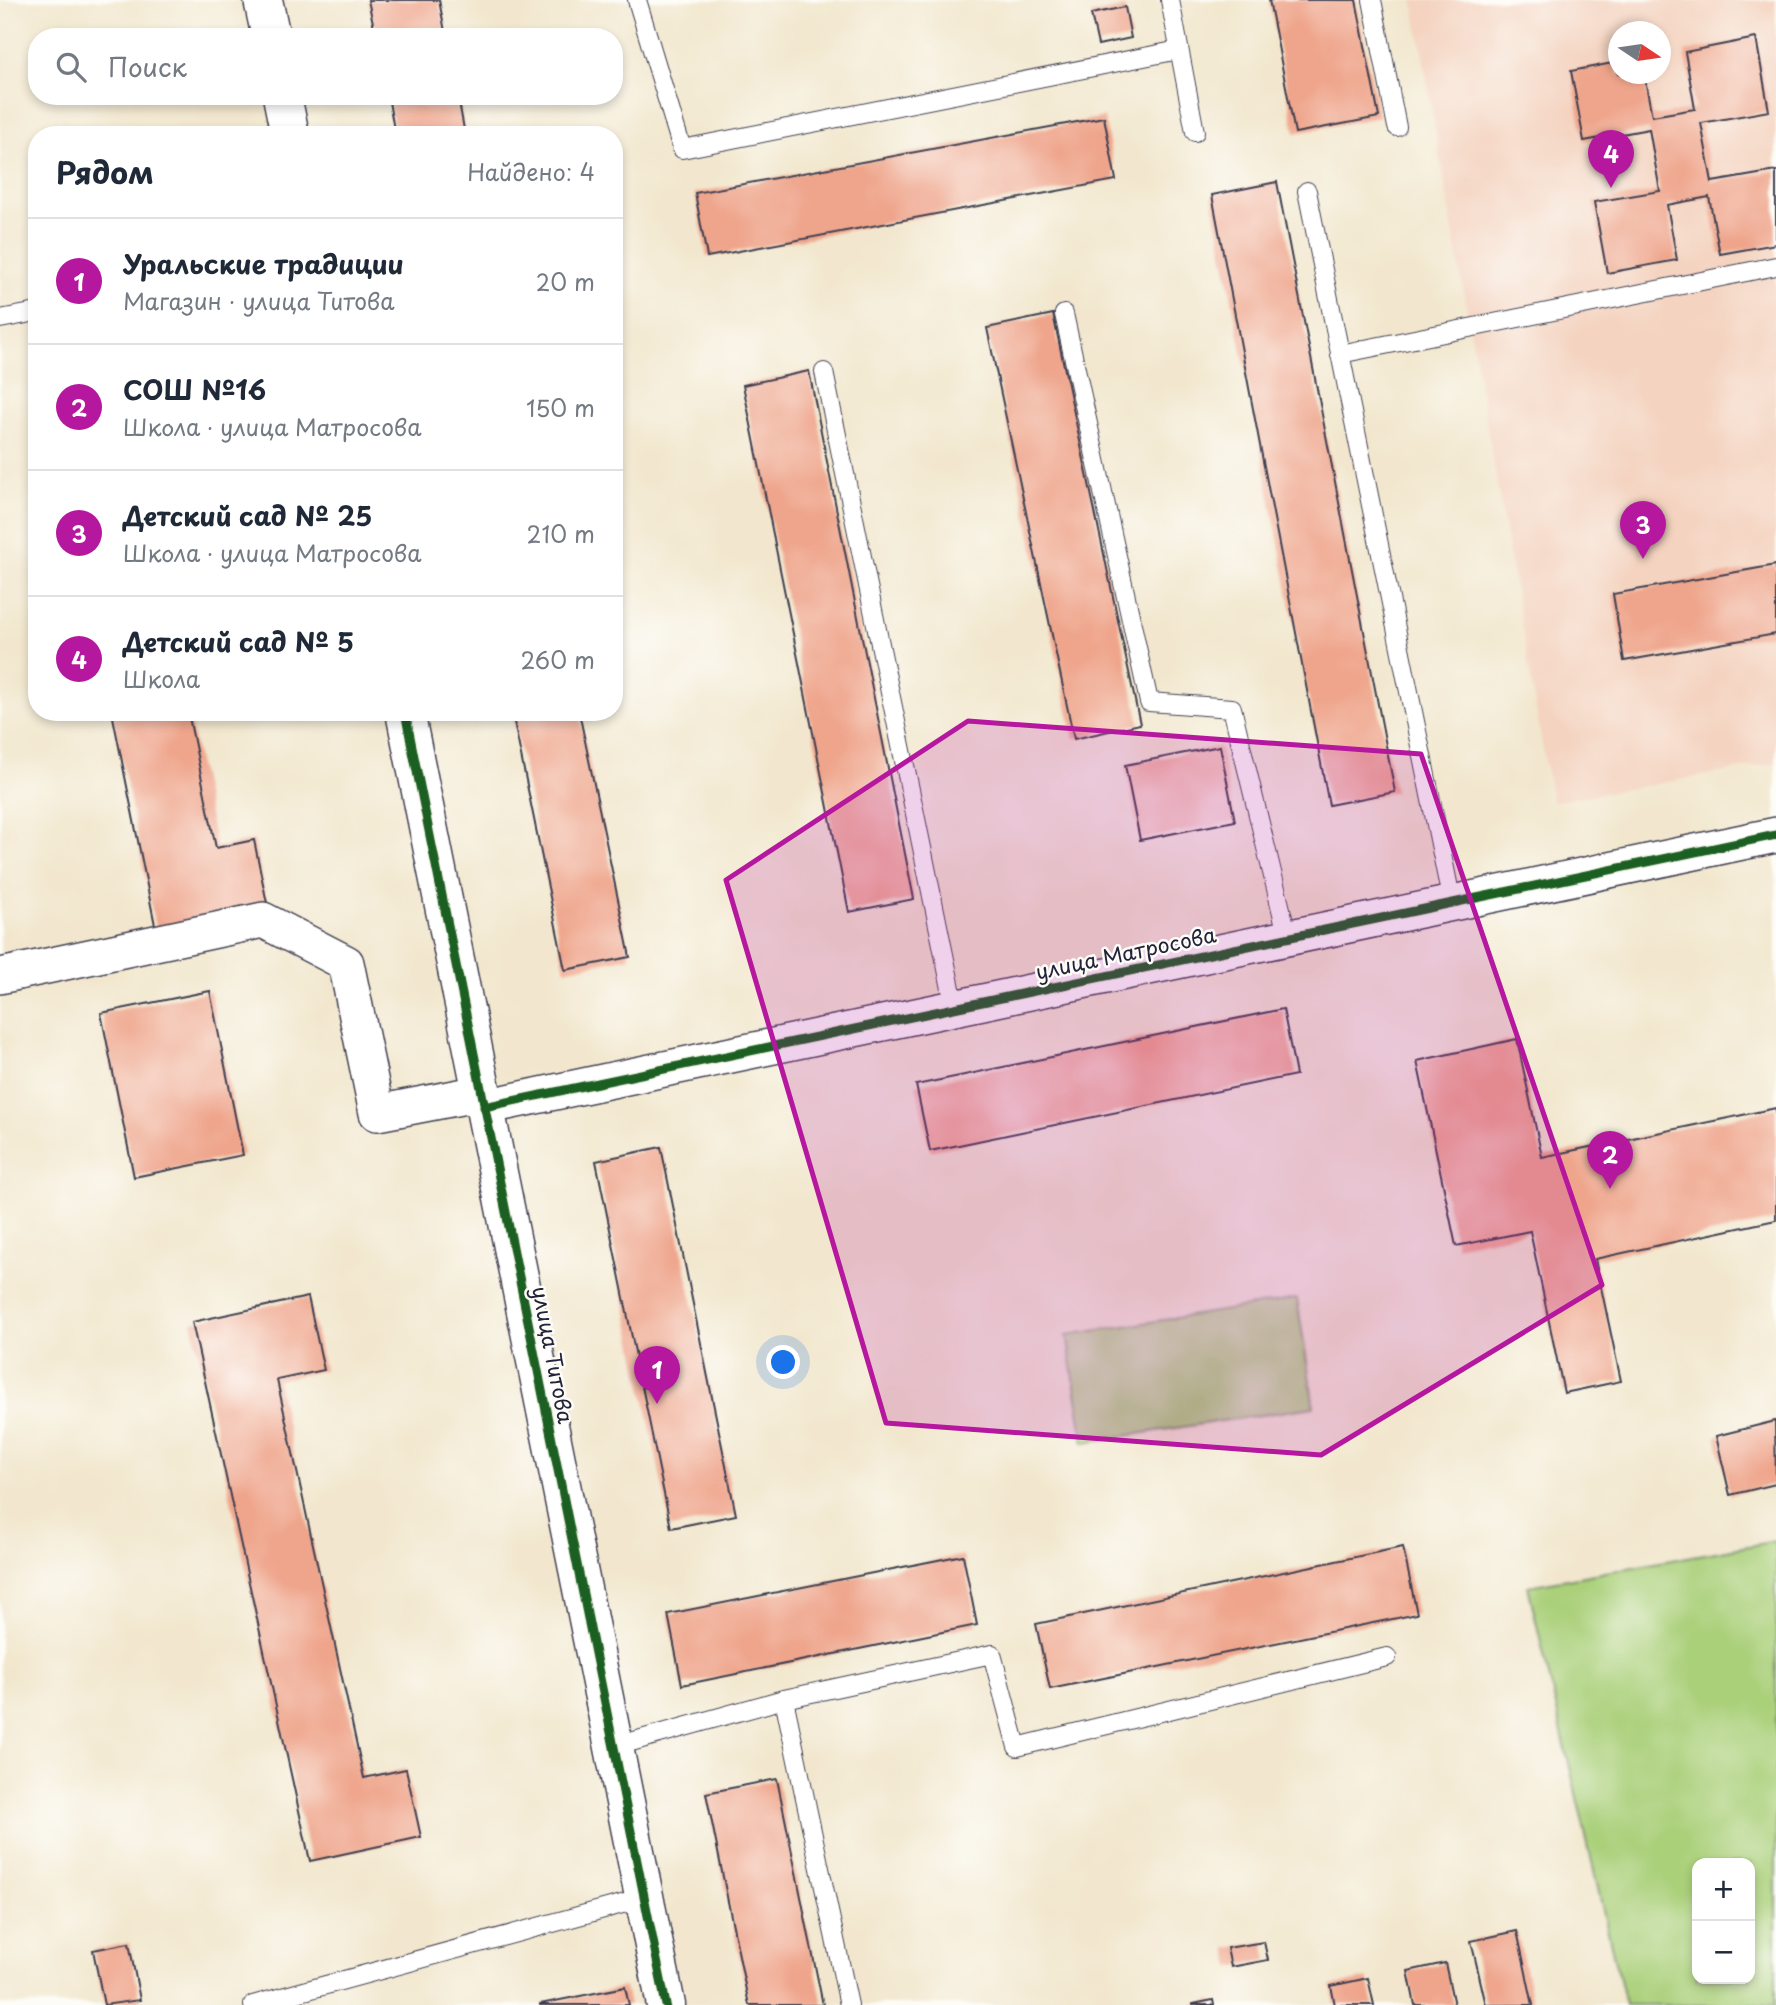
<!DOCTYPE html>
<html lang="ru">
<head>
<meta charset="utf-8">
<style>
	:root { --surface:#fff; --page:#f2f2f3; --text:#1f2937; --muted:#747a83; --line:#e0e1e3; --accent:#b5179e }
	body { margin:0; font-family:"Playpen Sans",sans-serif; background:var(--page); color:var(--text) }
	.controls { position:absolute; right:21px; bottom:21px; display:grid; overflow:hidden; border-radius:14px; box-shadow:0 4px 10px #0003 }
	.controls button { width:63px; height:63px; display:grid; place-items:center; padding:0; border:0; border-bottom:2px solid var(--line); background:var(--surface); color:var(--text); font:35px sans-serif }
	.compass { position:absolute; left:1608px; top:21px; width:63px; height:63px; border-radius:50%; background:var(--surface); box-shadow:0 4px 10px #0003; rotate:103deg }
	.you { position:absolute; left:784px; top:1363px; width:24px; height:24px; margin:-18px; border:5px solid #fff; border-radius:50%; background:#1a73e8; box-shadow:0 0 0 10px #1a73e833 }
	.badge { display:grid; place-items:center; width:46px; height:46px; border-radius:50%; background:var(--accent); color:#fff; font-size:23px; font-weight:700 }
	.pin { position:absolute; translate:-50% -58px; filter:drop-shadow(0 2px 4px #0008) }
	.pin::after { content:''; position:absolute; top:37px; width:24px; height:21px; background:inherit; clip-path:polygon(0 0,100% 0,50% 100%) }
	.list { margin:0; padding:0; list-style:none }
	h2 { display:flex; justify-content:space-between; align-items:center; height:91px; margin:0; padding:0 28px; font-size:30px }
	h2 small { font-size:23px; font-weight:400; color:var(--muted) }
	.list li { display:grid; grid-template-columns:46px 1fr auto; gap:21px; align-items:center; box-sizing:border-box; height:126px; padding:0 28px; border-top:2px solid var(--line) }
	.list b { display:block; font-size:26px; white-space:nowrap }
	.list p { margin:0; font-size:23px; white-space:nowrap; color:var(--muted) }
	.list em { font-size:23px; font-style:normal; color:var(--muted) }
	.icon { flex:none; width:38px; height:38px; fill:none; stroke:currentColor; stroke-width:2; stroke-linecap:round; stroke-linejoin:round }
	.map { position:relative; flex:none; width:1776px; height:2005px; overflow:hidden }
	.search { position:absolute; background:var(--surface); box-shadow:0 4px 10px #0003; left:28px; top:28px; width:595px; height:77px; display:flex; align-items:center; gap:18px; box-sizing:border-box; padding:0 24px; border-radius:28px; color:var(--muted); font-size:26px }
	.panel { position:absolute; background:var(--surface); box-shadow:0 4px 10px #0003; left:28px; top:126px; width:595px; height:595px; border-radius:28px }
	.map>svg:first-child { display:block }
	.built { fill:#f4d3c0; fill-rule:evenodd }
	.garden { fill:#aad07a; stroke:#66795a; stroke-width:2; fill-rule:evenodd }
	.building { fill:#efa58c }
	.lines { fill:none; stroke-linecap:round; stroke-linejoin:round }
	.lane-casing { stroke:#414051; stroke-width:20 }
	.street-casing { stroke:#414051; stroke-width:38 }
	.secondary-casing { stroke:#414051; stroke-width:41 }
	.lane { stroke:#fff; stroke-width:18 }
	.street { stroke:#fff; stroke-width:35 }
	.secondary { stroke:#fff; stroke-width:38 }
	.cycleway-casing { stroke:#fdfcf7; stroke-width:13 }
	.cycleway { stroke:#1b5e20; stroke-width:9 }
	.marked { fill:#b5179e; fill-opacity:0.2; stroke:#b5179e; stroke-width:5; stroke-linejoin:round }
	.labels { text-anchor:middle; stroke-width:5; stroke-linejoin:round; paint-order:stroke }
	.street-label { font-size:21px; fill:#22223b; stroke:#fdfcf7 }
</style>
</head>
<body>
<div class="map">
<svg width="1776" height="2005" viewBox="0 0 1776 2005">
	<rect width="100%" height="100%" fill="#fdfcf7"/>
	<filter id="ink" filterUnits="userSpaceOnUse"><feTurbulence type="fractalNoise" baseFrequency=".0143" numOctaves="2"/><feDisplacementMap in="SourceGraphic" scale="14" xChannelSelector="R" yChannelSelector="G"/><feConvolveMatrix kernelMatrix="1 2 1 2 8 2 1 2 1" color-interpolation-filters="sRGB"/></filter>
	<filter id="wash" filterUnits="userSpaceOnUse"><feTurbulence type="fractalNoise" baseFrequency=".00686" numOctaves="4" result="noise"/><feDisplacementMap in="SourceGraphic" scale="28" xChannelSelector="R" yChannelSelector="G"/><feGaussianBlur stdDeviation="1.57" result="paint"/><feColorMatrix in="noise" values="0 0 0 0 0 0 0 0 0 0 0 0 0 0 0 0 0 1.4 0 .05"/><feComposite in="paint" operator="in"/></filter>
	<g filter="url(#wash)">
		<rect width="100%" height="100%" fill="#f2e7ce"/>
		<path class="built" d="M1413,0H1776V763L1552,802ZM1618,32H1660V74H1618Z"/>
		<g class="garden">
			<path d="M1297,1299L1314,1407L1084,1442L1067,1335Z"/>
			<path d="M1776,1541V2005H1625L1528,1586ZM1697,1863H1750V1979H1697Z"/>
		</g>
		<g id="blocks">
			<g class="building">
				<path d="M368,0H439L446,37H376Z"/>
				<path d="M1269,0H1356L1379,117L1295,133Z"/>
				<path d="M1125,7L1131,38L1098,45L1091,14Z"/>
				<path d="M1756,38L1769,111L1701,123L1712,182L1776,171V244L1720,254L1709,197L1667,205L1677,260L1607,273L1594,202L1660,191L1649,129L1584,141L1571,71L1618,62V74H1644L1652,116L1695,109L1685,52Z"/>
				<path d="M388,96H458L465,135H395Z"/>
				<path d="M1104,117L1116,180L707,257L695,193Z"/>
				<path d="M1277,182L1395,792L1329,805L1212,195Z"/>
				<path d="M1053,314L1140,724L1074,739L987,328Z"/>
				<path d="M809,371L914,899L849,912L743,385Z"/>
				<path d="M1776,565V634L1624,661L1613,594Z"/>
				<path d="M112,712H188L216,848L254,840L269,913L157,935Z"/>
				<path d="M512,712H579L630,957L565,970Z"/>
				<path d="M1220,746L1235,821L1140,840L1125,765Z"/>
				<path d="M210,991L243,1155L134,1177L101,1013Z"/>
				<path d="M1283,1009L1296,1075L930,1151L916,1085Z"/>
				<path d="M1517,1039L1542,1157L1776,1108V1220L1595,1259L1621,1381L1564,1393L1530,1231L1456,1246L1417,1061Z"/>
				<path d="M661,1147L736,1515L671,1528L596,1161Z"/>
				<path d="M308,1297L324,1370L277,1380L364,1778L406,1769L421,1837L310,1861L192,1322Z"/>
				<path d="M1775,1421L1776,1484L1730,1495L1716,1436Z"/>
				<path d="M1403,1547L1417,1614L1050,1689L1036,1624Z"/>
				<path d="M963,1555L977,1625L682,1685L668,1614Z"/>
				<path d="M777,1779L823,2005H749L706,1793Z"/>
				<path d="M1517,1931L1533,2005H1486L1471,1941Z"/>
				<path d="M1264,1942L1268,1960L1231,1967L1227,1948Z"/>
				<path d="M129,1943L140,2000L104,2005L93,1950Z"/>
				<path d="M1445,1963L1454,2005H1415L1408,1971Z"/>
				<path d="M1368,1978L1374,2005H1335L1331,1986Z"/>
				<path d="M625,1987L629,2005H540V2004Z"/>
				<path d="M1213,2000L1214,2005H1193V2004Z"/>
			</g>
		</g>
	</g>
	<g filter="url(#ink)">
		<use href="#blocks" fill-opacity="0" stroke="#414051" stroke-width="2"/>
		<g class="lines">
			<g class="lane-casing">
				<g id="lane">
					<path d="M637,0L682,149L1179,50"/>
					<path d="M1170,0L1195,132"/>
					<path d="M1372,0L1397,127"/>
					<path d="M1307,191L1452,903"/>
					<path d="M1064,314L1149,702L1232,708L1288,938"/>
					<path d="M0,319L37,312"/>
					<path d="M1340,354L1776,266"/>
					<path d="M824,372L955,1008"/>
					<path d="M784,1699L849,2005"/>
					<path d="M613,1747L784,1699L992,1654L1017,1747L1387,1657"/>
					<path d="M253,2005L644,1898"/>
				</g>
			</g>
			<g class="street-casing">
				<g id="street">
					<path d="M0,976L263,920L346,963L377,1113L481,1093"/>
					<path d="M484,1107L1776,835"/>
				</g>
			</g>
			<g class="secondary-casing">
				<g id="secondary">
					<path d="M263,0L271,37"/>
					<path d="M282,96L290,135"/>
					<path d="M405,712L666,2005"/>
				</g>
			</g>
			<use href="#lane" class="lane"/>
			<use href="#street" class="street"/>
			<use href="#secondary" class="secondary"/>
			<g class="cycleway-casing">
				<g id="cycleway">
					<path d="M405,712L666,2005"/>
					<path d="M484,1107L1776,835"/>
				</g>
			</g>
			<use href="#cycleway" class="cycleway"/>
		</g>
	</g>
	<path class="marked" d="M968,721L1421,754L1602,1285L1321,1455L886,1423L726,880Z"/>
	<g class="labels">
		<g class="street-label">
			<text transform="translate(1126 954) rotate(-12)" y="7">улица Матросова</text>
			<text transform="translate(552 1355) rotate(79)" y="7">улица Титова</text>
		</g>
	</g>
</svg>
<div class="controls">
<button>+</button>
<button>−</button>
</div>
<svg class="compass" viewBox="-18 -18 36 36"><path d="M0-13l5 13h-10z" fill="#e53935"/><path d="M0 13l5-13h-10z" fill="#747a83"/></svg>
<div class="you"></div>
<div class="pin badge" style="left:657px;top:1404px">1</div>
<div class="pin badge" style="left:1610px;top:1189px">2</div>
<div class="pin badge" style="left:1643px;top:559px">3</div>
<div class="pin badge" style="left:1611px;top:188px">4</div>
<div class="search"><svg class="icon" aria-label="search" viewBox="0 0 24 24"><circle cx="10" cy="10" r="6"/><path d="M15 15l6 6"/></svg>Поиск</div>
<section class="panel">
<h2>Рядом<small>Найдено: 4</small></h2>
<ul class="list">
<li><span class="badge">1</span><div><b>Уральские традиции</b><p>Магазин · улица Титова</p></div><em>20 m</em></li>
<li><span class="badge">2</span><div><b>СОШ №16</b><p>Школа · улица Матросова</p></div><em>150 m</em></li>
<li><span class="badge">3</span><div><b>Детский сад № 25</b><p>Школа · улица Матросова</p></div><em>210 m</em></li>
<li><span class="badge">4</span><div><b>Детский сад № 5</b><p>Школа</p></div><em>260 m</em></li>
</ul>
</section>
</div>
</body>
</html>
